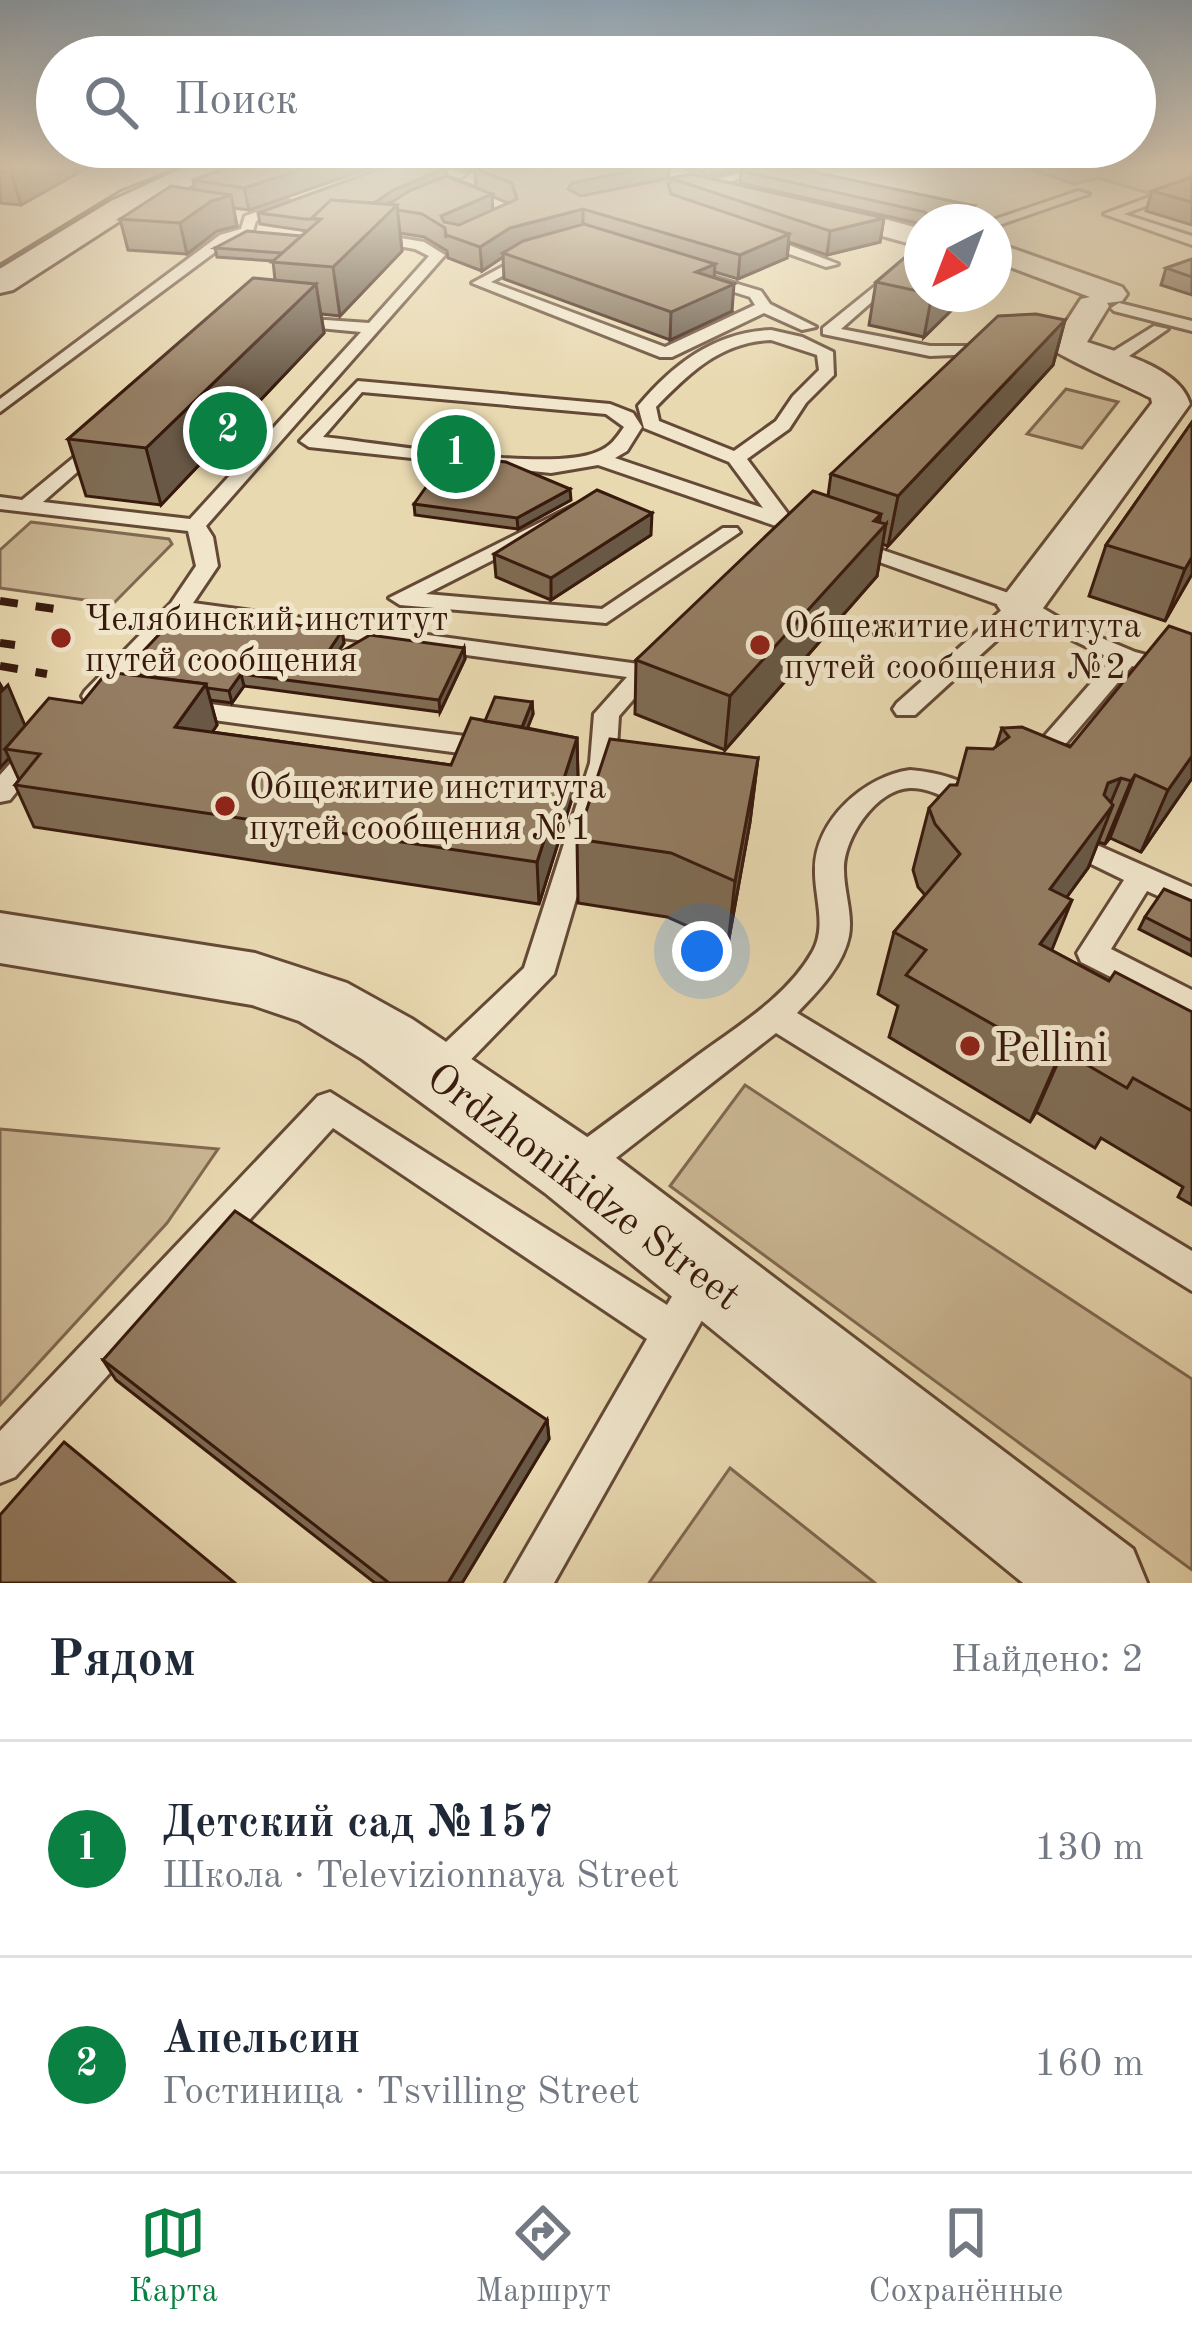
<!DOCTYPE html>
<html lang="ru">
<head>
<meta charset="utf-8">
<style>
	:root { --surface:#fff; --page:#f2f2f3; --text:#1f2937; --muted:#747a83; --line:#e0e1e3; --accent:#0b8043 }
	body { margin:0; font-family:"Old Standard TT",serif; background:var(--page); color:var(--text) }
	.compass { position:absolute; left:904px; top:204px; width:108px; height:108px; border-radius:50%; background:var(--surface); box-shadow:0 12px 48px #0002; rotate:222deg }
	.you { position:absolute; left:702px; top:951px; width:42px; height:42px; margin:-30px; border:9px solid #fff; border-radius:50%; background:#1a73e8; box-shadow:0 0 0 18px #1a73e833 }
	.badge { display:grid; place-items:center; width:78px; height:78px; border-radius:50%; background:var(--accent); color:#fff; font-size:39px; font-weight:700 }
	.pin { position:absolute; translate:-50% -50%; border:6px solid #fff; box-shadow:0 3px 12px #0006 }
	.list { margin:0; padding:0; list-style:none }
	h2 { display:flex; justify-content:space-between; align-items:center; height:156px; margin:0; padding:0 48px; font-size:51px }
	h2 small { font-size:39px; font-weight:400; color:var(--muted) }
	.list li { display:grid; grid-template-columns:78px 1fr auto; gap:36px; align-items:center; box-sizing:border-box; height:216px; padding:0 48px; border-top:3px solid var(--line) }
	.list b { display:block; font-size:45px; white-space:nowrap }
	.list p { margin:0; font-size:39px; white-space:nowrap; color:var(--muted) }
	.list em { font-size:39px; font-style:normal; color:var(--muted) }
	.icon { flex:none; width:66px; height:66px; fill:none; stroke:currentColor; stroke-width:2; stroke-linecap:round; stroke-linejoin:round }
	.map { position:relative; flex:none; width:1192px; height:1583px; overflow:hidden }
	.search { position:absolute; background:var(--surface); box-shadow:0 12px 48px #0002; left:36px; right:36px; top:36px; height:132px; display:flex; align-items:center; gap:30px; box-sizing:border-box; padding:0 42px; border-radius:66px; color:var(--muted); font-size:45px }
	.sheet { height:588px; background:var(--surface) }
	nav { display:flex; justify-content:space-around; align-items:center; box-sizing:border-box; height:168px; border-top:3px solid var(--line); background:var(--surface); font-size:33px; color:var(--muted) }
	nav a { display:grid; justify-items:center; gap:6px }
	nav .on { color:var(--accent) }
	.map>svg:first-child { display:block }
	.green { fill:#cbb895; stroke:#816851; stroke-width:3 }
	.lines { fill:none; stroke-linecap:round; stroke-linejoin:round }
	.service-casing { stroke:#644936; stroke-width:6 }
	.minor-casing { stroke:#644936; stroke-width:6 }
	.secondary-casing { stroke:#37190d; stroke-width:6 }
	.service { fill:#f1e6cc; fill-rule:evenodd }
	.minor { fill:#f1e6cc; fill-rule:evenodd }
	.secondary { fill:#f1e6cc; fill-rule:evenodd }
	.tram { stroke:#37190d; stroke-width:3 }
	.rail { stroke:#37190d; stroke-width:8; stroke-dasharray:18 18; stroke-linecap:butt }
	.wall { fill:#7f6c54; stroke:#37190d; stroke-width:3; fill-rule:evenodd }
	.shaded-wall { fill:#685845; stroke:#37190d; stroke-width:3 }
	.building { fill:#947d62; stroke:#37190d; stroke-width:3 }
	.poi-dot { fill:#8f2418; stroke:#f1e6cc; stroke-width:4.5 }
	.labels { text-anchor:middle; stroke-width:10; stroke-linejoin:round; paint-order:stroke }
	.poi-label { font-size:36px; fill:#37190d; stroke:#f1e6cc; text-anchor:start }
	.near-poi-label { font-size:42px; fill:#37190d; stroke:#f1e6cc; text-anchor:start }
	.near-street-label { font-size:42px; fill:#37190d; stroke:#f1e6cc }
</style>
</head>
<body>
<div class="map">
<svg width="1192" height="1583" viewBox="0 0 1192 1583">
	<rect width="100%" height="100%" fill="#e9d9b1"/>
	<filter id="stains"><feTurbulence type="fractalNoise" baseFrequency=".00167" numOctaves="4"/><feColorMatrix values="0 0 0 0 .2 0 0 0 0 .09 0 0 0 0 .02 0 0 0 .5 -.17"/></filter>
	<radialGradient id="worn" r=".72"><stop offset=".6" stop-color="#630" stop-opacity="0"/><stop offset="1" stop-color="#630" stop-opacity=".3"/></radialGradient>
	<g class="green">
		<path d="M1018,165H1192V178L1148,193L1098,178L1074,184Z"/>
		<path d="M1066,389L1118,402L1082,448L1027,434Z"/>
		<path d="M31,522L169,539L172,544L113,604L0,588V550Z"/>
		<path d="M745,1085L1192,1379V1570L670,1186Z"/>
		<path d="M0,1129L218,1149L167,1223L0,1405Z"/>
		<path d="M730,1468L875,1583H649Z"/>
	</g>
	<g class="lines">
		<g class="service-casing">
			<g id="service">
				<path d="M409,165H431L466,174L460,178Z"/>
				<path d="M767,165H786L718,185L712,181Z"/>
				<path d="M1192,181V189L1124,214L1192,236V245L1104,214Z"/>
				<path d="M1078,191L1089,194L999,225L987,222Z"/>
				<path d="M288,201L299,204L256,221L252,234L230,241L0,412V399L220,235L241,229L245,216Z"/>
				<path d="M365,232L424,242L445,255L206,526L213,537L218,566L193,603L639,664L659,649L671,656L619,716L616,763L554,974L450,1081L438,1085L426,1081L421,1071L426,1061L524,968L590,763L594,714L627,677L184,616L103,701H85L82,696L85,691L171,603L196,566L188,531L0,509V497L22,500L101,435L108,437V445L43,502L190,519L361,332L288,325L280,320L282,317L369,323L429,256L415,249L360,239Z"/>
				<path d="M750,234H760L838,264L826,267L750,240Z"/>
				<path d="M532,251L537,252V258L491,282L665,347L755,305L750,297L696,280L694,277L701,273L761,291L770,304L816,327L802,330L764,313L672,357H660L472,283Z"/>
				<path d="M895,270L900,271V277L841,329L930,346H972L980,351L978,354L930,356L823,334V328Z"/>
				<path d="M1119,303L1192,321V331L1114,311L1111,308Z"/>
				<path d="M1154,326L1168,329L1116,365H1104V357Z"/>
				<path d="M771,330L802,337L833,352L834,375L806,403L789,429L747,459L791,518L824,533L814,539L598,465L551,473L309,447L300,441L358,381L610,404L633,413L642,427L627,451L615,458L763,508L729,462L644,428L638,406C673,364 715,332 771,330ZM771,340L817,355L819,370L793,396L776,421L734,451L659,421L656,407C690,372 721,342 771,340ZM362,392L606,414L624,427C616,439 610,447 597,452C549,473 382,443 323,437Z"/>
				<path d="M575,505L585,511L582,515L426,594L602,609L723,528H737L740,532L606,623L400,605L389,598Z"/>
				<path d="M850,539L1029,600L1073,626L1135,652L1192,667V682L1132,666L1045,768H1027L1023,762L1027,756L1112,659L1023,616L915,715H897L893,709L897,703L1005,607L843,549L839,545Z"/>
				<path d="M178,700L497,740L510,749L497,758L169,714L165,708L169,702Z"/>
				<path d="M40,738L53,746L10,800L0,802V775L31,740Z"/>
				<path d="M910,770C935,772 970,780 986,799L972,808C952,803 932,787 910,788C876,789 843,839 844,870C844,892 853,914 849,936C843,966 818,991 797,1013L1192,1251V1291L776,1033L589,1179L576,1183L563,1179L558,1167L563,1155C608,1122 653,1089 697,1056C738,1026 788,996 813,951C827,925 814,896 815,869C815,820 865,776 910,770Z"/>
				<path d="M1097,845L1192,887V911L1147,891L1111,949L1192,990V1018L1081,962L1077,953L1124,880L1087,862L1083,855L1087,848Z"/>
				<path d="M330,1092L667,1305L691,1264L705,1258L719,1264L724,1277L719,1290L554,1583H506L647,1339L333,1128L15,1477L0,1483V1431L318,1096Z"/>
			</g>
		</g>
		<g class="minor-casing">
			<g id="minor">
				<path d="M644,165H676L713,185L709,191H691Z"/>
				<path d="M809,199L922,229V247L799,213L795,207L799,201Z"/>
				<path d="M994,242L1122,287L1127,294L1122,301L1107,303L1109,306L1087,342C1120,353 1180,368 1190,404L1038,615L1021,619L1004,615L997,605L1152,403L1151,398C1132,388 1057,356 1050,347L1081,299L1090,297L994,261Z"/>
				<path d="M0,913L255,953L347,983L412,1019L599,1145L1133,1549L1147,1583H1023L545,1193L362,1059L299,1021L252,1005L0,963Z"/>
			</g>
		</g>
		<g class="secondary-casing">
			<path id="secondary" d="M190,165H230L225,171L143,206L13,290L0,293V266L121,192Z"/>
		</g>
		<use href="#service" class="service"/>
		<use href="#minor" class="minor"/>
		<use href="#secondary" class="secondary"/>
		<path class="tram" d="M0,267L110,200L186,165"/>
		<g class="rail">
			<path d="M0,601L55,609"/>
			<path d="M0,643L15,645"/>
			<path d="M0,666L47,674"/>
		</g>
	</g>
	<g class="wall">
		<path d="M0,165H92L21,205L0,203Z"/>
		<path d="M235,165H379L249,210L233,208L237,226L217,231L187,254L128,250L120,219L195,190L193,180Z"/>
		<path d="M445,165H669V178L884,218L880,242L827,255L789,242L787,258L738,279L715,272L714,278L732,311L670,340L504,279L503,257L482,271L448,258L447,251L424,237L400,233L402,251L340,316L321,314L324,333L161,505L86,496L68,439L275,280L273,261L217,257L215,248L301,236L307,231L260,224L258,213L446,176L476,187L475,171L470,172ZM492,197H494L508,203L493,210Z"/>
		<path d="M686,165H752L711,177Z"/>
		<path d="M741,171L972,219L959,222H922V224L740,183Z"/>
		<path d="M1192,177V225L1146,211L1152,191Z"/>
		<path d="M922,243V294H968L924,337L869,325L876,282Z"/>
		<path d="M1192,259V295L1161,285L1166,268Z"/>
		<path d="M1065,320L1053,365L888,546L882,544L877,576L725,750L635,714L636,660L828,496L831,474Z"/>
		<path d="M1192,422V574L1165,621L1089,596L1106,545Z"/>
		<path d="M571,500L518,529L415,515L414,504Z"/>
		<path d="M651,535L551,600L496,577L494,554Z"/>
		<path d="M342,631L344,643L337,654L464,648L465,659L440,712L244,686L232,703L210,700L217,725L212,732L451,765L485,721L532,702L533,714L527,728L577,738L578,779L539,904L34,827L15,785L19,780L9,758L0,768V684L25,726L82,703L137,675L140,671L136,659Z"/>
		<path d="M1002,728L1192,778L1141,852L1110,838L1105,844L1098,842L1088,868L1066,897L1051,950L1109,981L1192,1012V1205L1178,1197L1183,1187L1101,1138L1095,1148L1036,1112L1030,1122L889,1037L898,1006L878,994L894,932L925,895L918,887L913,870L929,808L956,785L996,747Z"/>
		<path d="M758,758L750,822L728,944L667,917L578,903L577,839Z"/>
		<path d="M1192,901V956L1139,929L1145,917Z"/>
		<path d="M103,1360L547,1420L549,1439L462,1583H375L116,1380Z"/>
	</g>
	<g class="shaded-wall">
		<path d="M26,165H92L21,205L11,172Z"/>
		<path d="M314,165H379L249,210L244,188Z"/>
		<path d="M469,165H509L474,168L475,171L470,172Z"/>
		<path d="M658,165H669L668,184L572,206L568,189L572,183Z"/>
		<path d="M712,165H752L711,177Z"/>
		<path d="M446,168L447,179L356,217L393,190Z"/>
		<path d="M492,194L493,216L446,235V238L445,228L441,216Z"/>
		<path d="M231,195L237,226L217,231L187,254L180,223L211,201Z"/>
		<path d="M397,205L402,251L340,316L333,267Z"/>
		<path d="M975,206L972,219L959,222H928L929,217Z"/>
		<path d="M583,209V232L503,253V257L482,271L480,247L510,228Z"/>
		<path d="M884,218L880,242L827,255L830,231Z"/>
		<path d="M789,234L787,258L738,279L740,255Z"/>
		<path d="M715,264L713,290L696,272Z"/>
		<path d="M316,284L324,333L161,505L146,448Z"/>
		<path d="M734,284L732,311L670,340L671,312Z"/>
		<path d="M932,294H968L924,337Z"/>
		<path d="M1065,320L1053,365L888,546L898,496Z"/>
		<path d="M570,489L571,500L518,529L517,518Z"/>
		<path d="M652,513L651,535L551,600V578Z"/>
		<path d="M881,514L877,534L886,524L877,576L725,750L730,696Z"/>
		<path d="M1192,557V574L1165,621L1185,569Z"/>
		<path d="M342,631L344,643L322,676L320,664Z"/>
		<path d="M464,648L465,659L440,712L439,700Z"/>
		<path d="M241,674L244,686L232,703L229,691Z"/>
		<path d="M206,684L217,725L188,769L175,727Z"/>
		<path d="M8,685L29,735L5,749L9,758L0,768V693Z"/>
		<path d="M532,702L533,714L523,740L522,728Z"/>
		<path d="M577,738L578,779L539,904L537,862Z"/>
		<path d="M1192,756V778L1141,852L1168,790Z"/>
		<path d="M758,758L750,822L728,944L735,881Z"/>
		<path d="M1135,775L1110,838L1105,844L1131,781Z"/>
		<path d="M1121,778L1106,814L1113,805L1088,868L1027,952L1050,889L1108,783Z"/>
		<path d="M1072,900L1047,962L1040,944Z"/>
		<path d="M1063,1051L1036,1112L1030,1122L1057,1061Z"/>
		<path d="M547,1420L549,1439L462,1583H448Z"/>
	</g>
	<g class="building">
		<path d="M0,165H26L11,172L0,171Z"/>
		<path d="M235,165H314L244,188L193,180Z"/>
		<path d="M390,165H432L446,168L393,190L374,203L331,200L312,218L316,219H305L258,213Z"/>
		<path d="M491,165H658L572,183L568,189L581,196L691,174L884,218L830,231L673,179L668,184L671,194L789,234L740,255L583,209L510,228L480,247L446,235L445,228L422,214L398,210L397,205L389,204L409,191L446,176L492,194L441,216L444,222L459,225L517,199L512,183L474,168Z"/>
		<path d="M764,165H781L975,206L929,217L925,212L741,171Z"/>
		<path d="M1192,177V202L1152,191Z"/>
		<path d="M171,186L231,195L211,201L180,223L120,219Z"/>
		<path d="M331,200L397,205L333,267L272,262L321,219L312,218Z"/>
		<path d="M584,224L715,264L696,272L734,284L671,312L503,253L523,241Z"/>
		<path d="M247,231L301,236L282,253L215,248Z"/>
		<path d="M922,243V292L876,282Z"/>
		<path d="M1192,259V277L1166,268Z"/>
		<path d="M253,278L316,284L146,448L68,439Z"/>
		<path d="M1036,314L1065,320L898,496L831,474L998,316Z"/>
		<path d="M1192,422V557L1185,569L1106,545Z"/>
		<path d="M448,456L506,462L570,489L517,518L414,504Z"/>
		<path d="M597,490L652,513L551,578L494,554Z"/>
		<path d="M813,491L881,514L874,521L886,524L730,696L636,660Z"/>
		<path d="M182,610L342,631L320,664L370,635L464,648L439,700L241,674L229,691L207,688L206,684L137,675L148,661L136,659Z"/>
		<path d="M1169,626L1192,634V756L1168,790L1135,775L1131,781L1121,778L1108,783L1104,795L1113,805L1050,889L1072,900L1040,944L1109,981L1115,972L1192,1012V1111L1133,1078L1127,1088L1063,1051L1057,1061L906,975L926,950L894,932L960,854L935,824L929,808L950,785H957L967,748L993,749L1009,737L1002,728L1022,727L1070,747Z"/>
		<path d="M107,672L206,684L175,727L451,765L471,718L577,738L537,862L15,785L40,754L5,749L49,698L82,703Z"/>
		<path d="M495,697L532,702L522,727L485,721Z"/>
		<path d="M610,739L758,758L735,881L671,853L577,839Z"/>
		<path d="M1164,889L1192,901V941L1145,917Z"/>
		<path d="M235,1211L547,1420L448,1583H389L103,1360Z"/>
		<path d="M64,1442L235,1583H0V1515Z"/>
	</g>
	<linearGradient id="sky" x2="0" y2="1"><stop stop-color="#90a9bc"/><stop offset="0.43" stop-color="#f5eedc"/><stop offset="1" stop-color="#f5eedc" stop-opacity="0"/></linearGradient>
	<rect width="1192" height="386" fill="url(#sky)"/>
	<g class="poi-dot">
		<circle cx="61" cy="638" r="12"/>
		<circle cx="760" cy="645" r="12"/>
		<circle cx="225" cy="806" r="12"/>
		<circle cx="970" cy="1046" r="12"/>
	</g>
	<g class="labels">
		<g class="poi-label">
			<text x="85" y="630">Челябинский институт<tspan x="85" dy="41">путей сообщения</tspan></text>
			<text x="784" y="637">Общежитие института<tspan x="784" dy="41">путей сообщения №2</tspan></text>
			<text x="249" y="798">Общежитие института<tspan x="249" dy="41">путей сообщения №1</tspan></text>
		</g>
		<g class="near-poi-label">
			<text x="994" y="1061">Pellini</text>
		</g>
		<g class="near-street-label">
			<text transform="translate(585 1185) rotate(37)" y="15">Ordzhonikidze Street</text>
		</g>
	</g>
	<rect width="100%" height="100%" filter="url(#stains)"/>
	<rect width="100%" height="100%" fill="url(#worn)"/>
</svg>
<svg class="compass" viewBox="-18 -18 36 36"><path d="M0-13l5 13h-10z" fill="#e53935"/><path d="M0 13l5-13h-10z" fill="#747a83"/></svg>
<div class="you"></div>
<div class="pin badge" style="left:456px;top:454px">1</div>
<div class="pin badge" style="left:228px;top:431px">2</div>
<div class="search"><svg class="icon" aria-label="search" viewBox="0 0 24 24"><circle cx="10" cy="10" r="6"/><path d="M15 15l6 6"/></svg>Поиск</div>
</div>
<section class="sheet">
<h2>Рядом<small>Найдено: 2</small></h2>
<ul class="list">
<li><span class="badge">1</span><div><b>Детский сад №157</b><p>Школа · Televizionnaya Street</p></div><em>130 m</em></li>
<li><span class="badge">2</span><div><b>Апельсин</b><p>Гостиница · Tsvilling Street</p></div><em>160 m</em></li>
</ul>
</section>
<nav>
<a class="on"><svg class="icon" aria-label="map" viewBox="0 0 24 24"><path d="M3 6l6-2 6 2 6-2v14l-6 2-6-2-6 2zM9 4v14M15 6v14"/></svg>Карта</a>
<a><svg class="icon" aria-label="directions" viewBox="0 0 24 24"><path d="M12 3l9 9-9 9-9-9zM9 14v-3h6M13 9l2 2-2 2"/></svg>Маршрут</a>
<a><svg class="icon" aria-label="saved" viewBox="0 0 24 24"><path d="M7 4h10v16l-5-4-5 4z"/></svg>Сохранённые</a>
</nav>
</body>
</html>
